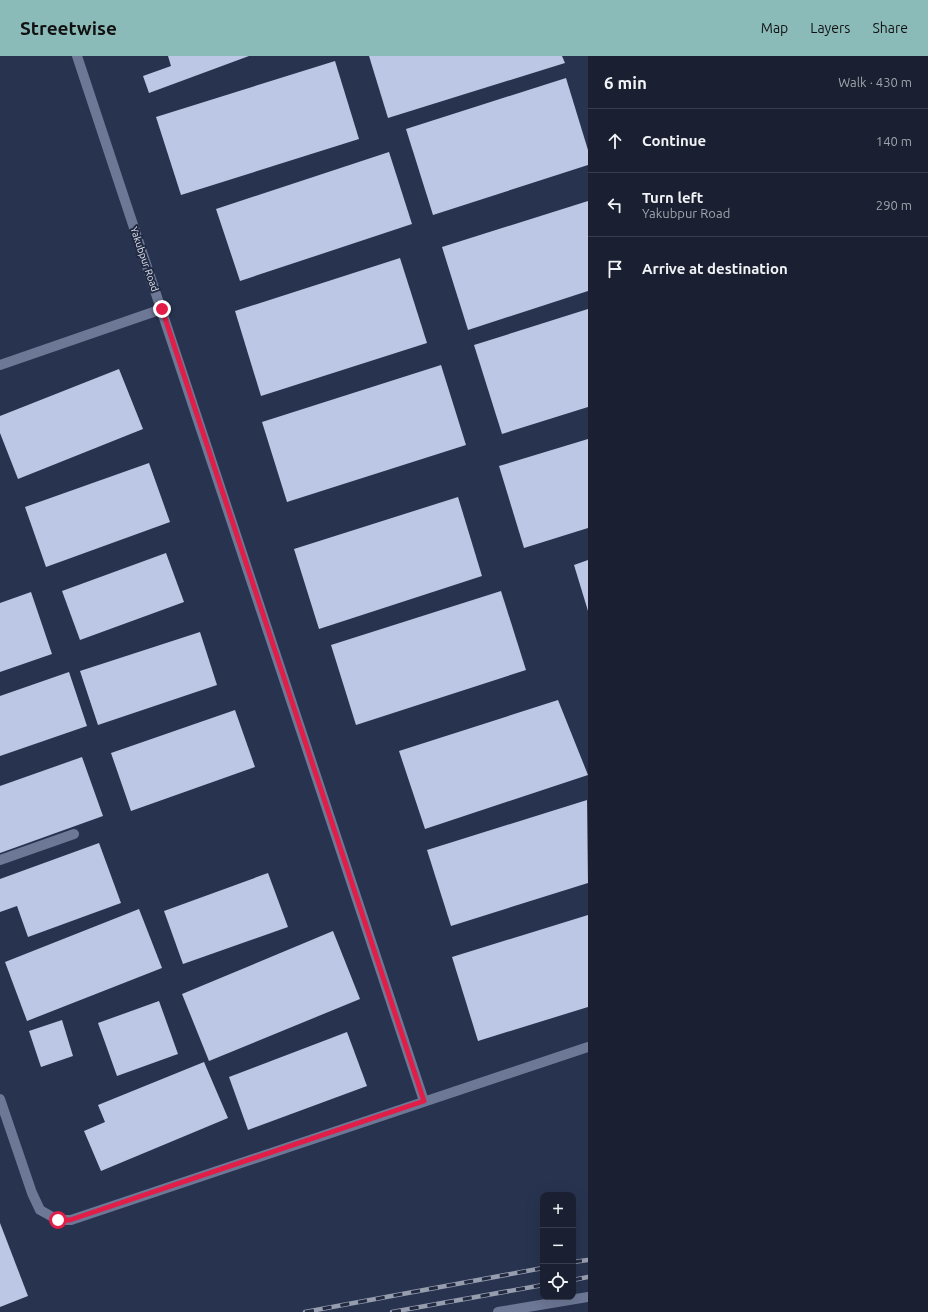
<!DOCTYPE html>
<html lang="en">
<head>
<meta charset="utf-8">
<style>
	:root { --surface:#1a2031; --page:#272d3d; --text:#f1f3f6; --muted:#9fa3ab; --line:#383e4d; --accent:#8bbbb9 }
	body { margin:0; font-family:Ubuntu,sans-serif; background:var(--page); color:var(--text) }
	.controls { position:absolute; right:12px; bottom:12px; display:grid; overflow:hidden; border-radius:8px; box-shadow:0 4px 16px #0002 }
	.controls button { width:36px; height:36px; display:grid; place-items:center; padding:0; border:0; border-bottom:1px solid var(--line); background:var(--surface); color:var(--text); font:20px sans-serif }
	.stop { position:absolute; width:12px; height:12px; margin:-9px; border:3px solid #e11d48; border-radius:50%; background:#fff }
	.stop.end { background:#e11d48; border-color:#fff; box-shadow:0 1px 4px #0008 }
	.list { margin:0; padding:0; list-style:none }
	h2 { display:flex; justify-content:space-between; align-items:center; height:52px; margin:0; padding:0 16px; font-size:17px }
	h2 small { font-size:13px; font-weight:400; color:var(--muted) }
	.list li { display:grid; grid-template-columns:26px 1fr auto; gap:12px; align-items:center; box-sizing:border-box; height:64px; padding:0 16px; border-top:1px solid var(--line) }
	.list b { display:block; font-size:15px; white-space:nowrap }
	.list p { margin:0; font-size:13px; white-space:nowrap; color:var(--muted) }
	.list em { font-size:13px; font-style:normal; color:var(--muted) }
	.icon { flex:none; width:22px; height:22px; fill:none; stroke:currentColor; stroke-width:2; stroke-linecap:round; stroke-linejoin:round }
	.map { position:relative; flex:none; width:588px; height:1256px; overflow:hidden }
	header { display:flex; align-items:center; gap:24px; box-sizing:border-box; height:56px; padding:0 20px; background:var(--accent); color:#111 }
	header strong { font-size:19px }
	nav { display:flex; gap:22px; margin-inline-start:auto; font-size:14px }
	main { display:flex }
	aside { flex:1; background:var(--surface) }
	.map>svg:first-child { display:block }
	.built { fill:#28334f; fill-rule:evenodd }
	.building { fill:#bbc7e4 }
	.lines { fill:none; stroke-linecap:round; stroke-linejoin:round }
	.minor { stroke:#6d7896; stroke-width:10 }
	.rail-casing { stroke:#969daf; stroke-width:4.5 }
	.rail { stroke:#222a41; stroke-width:3; stroke-dasharray:9; stroke-linecap:butt }
	.route { stroke:#e11d48; stroke-width:5 }
	.labels { text-anchor:middle; stroke-width:4; stroke-linejoin:round; paint-order:stroke }
	.street-label { font-size:10px; fill:#dee4f3; stroke:#222a41 }
</style>
</head>
<body>
<header>
<strong>Streetwise</strong>
<nav><a>Map</a><a>Layers</a><a>Share</a></nav>
</header>
<main>
<div class="map">
<svg width="588" height="1256" viewBox="0 0 588 1256">
	<rect width="100%" height="100%" fill="#222a41"/>
	<path class="built" d="M0,0H588V1256H0ZM543,1139H573V1241H543Z"/>
	<g class="building">
		<path d="M168,0H249L149,37L143,20L171,10Z"/>
		<path d="M369,0H562L565,7L388,62Z"/>
		<path d="M335,5L359,83L181,139L156,61Z"/>
		<path d="M566,22L588,94V109L433,159L406,73Z"/>
		<path d="M389,96L412,168L240,225L216,153Z"/>
		<path d="M588,145V235L468,274L442,191Z"/>
		<path d="M400,202L427,287L261,340L235,255Z"/>
		<path d="M588,253V351L502,378L474,289Z"/>
		<path d="M441,309L466,389L287,446L262,366Z"/>
		<path d="M119,313L143,373L18,423L0,377V360Z"/>
		<path d="M588,383V472L524,492L499,410Z"/>
		<path d="M149,407L170,466L46,511L25,451Z"/>
		<path d="M458,441L482,520L319,573L294,493Z"/>
		<path d="M166,497L184,546L80,584L62,535Z"/>
		<path d="M588,504V555L574,509Z"/>
		<path d="M501,535L526,614L356,669L331,589Z"/>
		<path d="M31,536L52,598L0,616V547Z"/>
		<path d="M200,576L217,629L98,669L80,615Z"/>
		<path d="M69,616L87,670L0,700V640Z"/>
		<path d="M558,644L588,719L425,773L399,695Z"/>
		<path d="M235,654L255,711L131,755L111,697Z"/>
		<path d="M82,701L103,760L0,797V730Z"/>
		<path d="M587,744L588,827L451,870L427,794Z"/>
		<path d="M99,787L121,847L28,881L17,850L0,856V823Z"/>
		<path d="M268,817L288,871L183,908L164,855Z"/>
		<path d="M139,853L162,912L27,965L5,906Z"/>
		<path d="M588,859V951L478,985L452,901Z"/>
		<path d="M333,875L360,943L209,1005L182,938Z"/>
		<path d="M159,945L178,998L117,1020L98,967Z"/>
		<path d="M62,964L73,1000L41,1011L29,975Z"/>
		<path d="M347,976L367,1030L248,1074L229,1021Z"/>
		<path d="M204,1006L228,1062L101,1115L84,1075L105,1066L98,1049Z"/>
		<path d="M0,1167L28,1240L0,1251Z"/>
	</g>
	<g class="lines">
		<g class="minor">
			<path d="M77,0L424,1045"/>
			<path d="M0,309L162,253"/>
			<path d="M0,804L74,778"/>
			<path d="M0,1043L32,1137L40,1154L58,1164H71L588,991"/>
			<path d="M498,1256L588,1241"/>
		</g>
		<g class="rail-casing">
			<g id="rail">
				<path d="M573,1206L588,1204"/>
				<path d="M573,1224L588,1221"/>
				<path d="M305,1256L543,1212"/>
				<path d="M392,1256L543,1229"/>
			</g>
		</g>
		<use href="#rail" class="rail"/>
	</g>
	<g class="lines">
		<path class="route" d="M58,1164H70L424,1045L162,253"/>
	</g>
	<g class="labels">
		<g class="street-label">
			<text transform="translate(145 203) rotate(71)" y="4">Yakubpur Road</text>
		</g>
	</g>
</svg>
<div class="controls">
<button>+</button>
<button>−</button>
<button><svg class="icon" aria-label="locate" viewBox="0 0 24 24"><circle cx="12" cy="12" r="6"/><path d="M12 2v4M12 18v4M2 12h4M18 12h4"/></svg></button>
</div>
<div class="stop" style="left:58px;top:1164px"></div>
<div class="stop end" style="left:162px;top:253px"></div>
</div>
<aside>
<h2>6 min<small>Walk · 430 m</small></h2>
<ul class="list">
<li><svg class="icon" aria-label="ahead" viewBox="0 0 24 24"><path d="M12 20V5M6 11l6-6 6 6"/></svg><div><b>Continue</b></div><em>140 m</em></li>
<li><svg class="icon" aria-label="left" viewBox="0 0 24 24"><path d="M17 20v-9H6M10 6l-5 5 5 5"/></svg><div><b>Turn left</b><p>Yakubpur Road</p></div><em>290 m</em></li>
<li><svg class="icon" aria-label="arrive" viewBox="0 0 24 24"><path d="M6 21V4h12l-3 4 3 4H6"/></svg><div><b>Arrive at destination</b></div></li>
</ul>
</aside>
</main>
</body>
</html>
